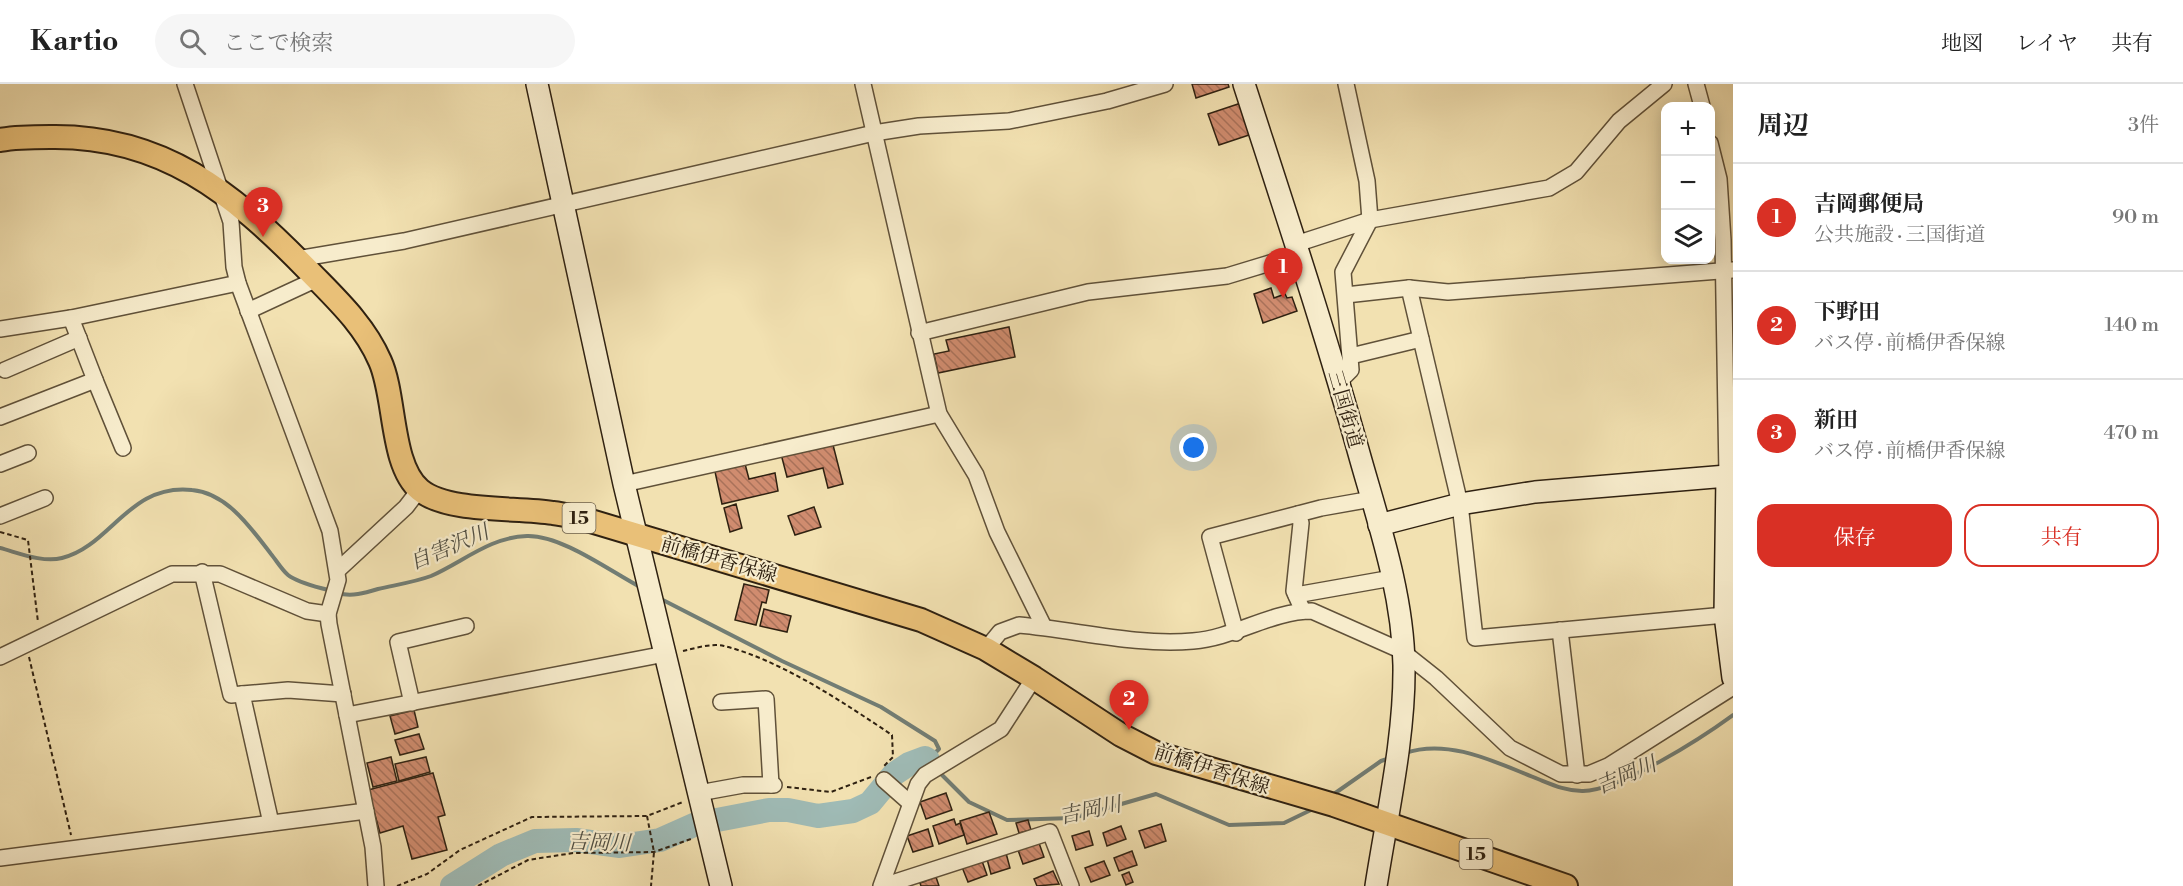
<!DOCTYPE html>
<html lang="ja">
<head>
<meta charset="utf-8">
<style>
	:root { --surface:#fff; --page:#f6f6f6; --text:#222; --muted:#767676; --line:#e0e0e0; --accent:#d93025 }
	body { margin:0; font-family:"Libre Bodoni","Noto Serif JP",serif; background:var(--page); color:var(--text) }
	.controls { position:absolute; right:18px; top:18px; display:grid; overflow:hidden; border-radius:12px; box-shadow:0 3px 15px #0003 }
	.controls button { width:54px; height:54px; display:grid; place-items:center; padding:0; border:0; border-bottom:2px solid var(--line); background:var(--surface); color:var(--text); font:30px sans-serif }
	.you { position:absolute; left:1194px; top:364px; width:21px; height:21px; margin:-15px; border:4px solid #fff; border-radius:50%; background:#1a73e8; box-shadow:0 0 0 9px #1a73e833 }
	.badge { display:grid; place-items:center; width:39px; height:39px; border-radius:50%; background:var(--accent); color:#fff; font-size:20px; font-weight:700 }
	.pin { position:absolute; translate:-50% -50px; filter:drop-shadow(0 2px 3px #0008) }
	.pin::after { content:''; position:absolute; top:32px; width:21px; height:18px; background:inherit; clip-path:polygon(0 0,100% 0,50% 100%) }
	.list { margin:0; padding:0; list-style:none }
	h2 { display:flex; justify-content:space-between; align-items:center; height:78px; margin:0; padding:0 24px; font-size:26px }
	h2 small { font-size:20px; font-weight:400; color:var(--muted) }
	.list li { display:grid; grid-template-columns:39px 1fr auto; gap:18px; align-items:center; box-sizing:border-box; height:108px; padding:0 24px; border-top:2px solid var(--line) }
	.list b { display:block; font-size:22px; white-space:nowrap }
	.list p { margin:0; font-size:20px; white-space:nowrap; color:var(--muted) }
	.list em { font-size:20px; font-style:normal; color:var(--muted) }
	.actions { display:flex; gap:12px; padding:18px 24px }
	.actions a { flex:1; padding:14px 0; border:2px solid var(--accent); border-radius:18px; text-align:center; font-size:21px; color:var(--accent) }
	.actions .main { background:var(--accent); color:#fff }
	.icon { flex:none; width:33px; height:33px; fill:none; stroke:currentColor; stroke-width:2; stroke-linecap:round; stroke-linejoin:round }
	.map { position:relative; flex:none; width:1733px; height:802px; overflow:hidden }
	header { display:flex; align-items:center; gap:36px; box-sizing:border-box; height:84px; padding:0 30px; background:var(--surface); border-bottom:2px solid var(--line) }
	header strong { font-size:28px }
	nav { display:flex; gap:33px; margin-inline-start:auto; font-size:21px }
	.search { width:420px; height:54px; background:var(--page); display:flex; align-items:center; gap:15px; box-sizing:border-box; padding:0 21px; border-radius:33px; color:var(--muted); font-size:22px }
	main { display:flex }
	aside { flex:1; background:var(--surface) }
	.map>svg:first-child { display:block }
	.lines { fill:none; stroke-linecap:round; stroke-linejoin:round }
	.stream { stroke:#727d74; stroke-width:4 }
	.river { stroke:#9fbbb6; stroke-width:24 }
	.building { fill:url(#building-back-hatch); stroke:#2f2111; stroke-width:1.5 }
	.street-casing { stroke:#605139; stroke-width:18 }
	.secondary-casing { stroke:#2f2111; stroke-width:24 }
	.primary-casing { stroke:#2f2111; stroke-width:26 }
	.path { stroke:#2f2111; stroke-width:2; stroke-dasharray:4.5 3; stroke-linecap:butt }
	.street { stroke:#f7eccc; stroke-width:15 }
	.secondary { stroke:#f7eccc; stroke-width:21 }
	.primary { stroke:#e9c078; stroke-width:22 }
	.labels { text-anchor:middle; stroke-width:4.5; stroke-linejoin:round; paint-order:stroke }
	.shield { fill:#f7eccc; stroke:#6b5e49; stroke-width:1.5 }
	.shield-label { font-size:18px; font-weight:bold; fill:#2f2111 }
	.street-label { font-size:20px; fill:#2f2111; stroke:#f7eccc }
	.water-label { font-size:21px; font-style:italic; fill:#514f43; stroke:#f7eccc }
</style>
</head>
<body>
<header>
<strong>Kartio</strong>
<div class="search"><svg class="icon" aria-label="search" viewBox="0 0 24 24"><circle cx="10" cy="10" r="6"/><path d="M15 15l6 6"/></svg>ここで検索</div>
<nav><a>地図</a><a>レイヤ</a><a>共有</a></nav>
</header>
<main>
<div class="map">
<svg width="1733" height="802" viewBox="0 0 1733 802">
	<defs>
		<pattern id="building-back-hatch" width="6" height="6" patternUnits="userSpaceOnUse" patternTransform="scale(1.5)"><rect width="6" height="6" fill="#d08c6f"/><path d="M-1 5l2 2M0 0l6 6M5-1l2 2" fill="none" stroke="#a9725a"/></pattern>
	</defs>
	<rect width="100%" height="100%" fill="#f2e1b1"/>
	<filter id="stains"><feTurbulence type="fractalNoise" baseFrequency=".00333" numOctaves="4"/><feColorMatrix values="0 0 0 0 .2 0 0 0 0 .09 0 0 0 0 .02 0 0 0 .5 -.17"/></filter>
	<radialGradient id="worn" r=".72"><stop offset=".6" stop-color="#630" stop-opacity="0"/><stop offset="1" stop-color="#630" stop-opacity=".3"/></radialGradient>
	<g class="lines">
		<g class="stream">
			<path d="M0,464C19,469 43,479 62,474C111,462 129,399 192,406C227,409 251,444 271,470C276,476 282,486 288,491C298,499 318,503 331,507"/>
			<path d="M338,509C351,513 365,509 378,505C395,501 415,498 431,492C463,478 490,453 527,452C562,451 611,488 642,504"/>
			<path d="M659,514L782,577L881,623L935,657L939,665L928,676L934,682"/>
			<path d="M1405,669C1450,654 1497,679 1538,695C1553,701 1566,707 1582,707C1618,708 1703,653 1733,631"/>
			<path d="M939,688L969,718L1007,736L1073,734L1156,710L1229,741L1284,739L1315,724"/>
			<path d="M1331,712L1381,677L1390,674"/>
		</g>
		<path class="river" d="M452,802L501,771L535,757L576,756L620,762L660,756L696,740L769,726H788L818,732L853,727L870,719L894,690L909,680L925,674L928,676"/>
	</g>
	<g class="building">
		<path d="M1192,0H1228L1229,3L1196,14Z"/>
		<path d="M1241,19L1252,50L1219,61L1208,30Z"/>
		<path d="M1271,204L1274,214L1285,210L1287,214L1292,213L1297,227L1263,239L1254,210Z"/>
		<path d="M1009,243L1015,273L938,289L934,270L949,267L946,256Z"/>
		<path d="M832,357L843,400L828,404L823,384L787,393L781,370Z"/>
		<path d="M744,376L749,395L775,389L778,407L722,420L714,383Z"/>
		<path d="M736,420L742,444L730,448L724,424Z"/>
		<path d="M814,423L821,443L795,451L788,432Z"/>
		<path d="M744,500L769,506L766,519L762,518L756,541L735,536Z"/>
		<path d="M764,525L791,532L787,548L760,542Z"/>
		<path d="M414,626L418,643L395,650L390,632Z"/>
		<path d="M419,650L424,665L400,671L395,656Z"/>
		<path d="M391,673L397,697L373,703L367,679Z"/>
		<path d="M426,673L430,688L399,697L395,680Z"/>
		<path d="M433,689L445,731L438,733L447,766L412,775L403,742L380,749L368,706Z"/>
		<path d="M946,709L952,726L926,735L920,718Z"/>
		<path d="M989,728L997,750L967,760L960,737Z"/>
		<path d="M954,735L956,741L960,739L964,751L939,760L933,742Z"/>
		<path d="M1028,736L1031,746L1019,749L1016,739Z"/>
		<path d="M1161,740L1166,757L1145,764L1139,747Z"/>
		<path d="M1121,742L1126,755L1107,762L1103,749Z"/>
		<path d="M928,745L933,762L913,768L907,752Z"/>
		<path d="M1089,747L1093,761L1076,766L1072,752Z"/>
		<path d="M1039,759L1044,773L1023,780L1018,766Z"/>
		<path d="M1132,767L1137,781L1119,787L1114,774Z"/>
		<path d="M1006,769L1010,784L991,790L987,775Z"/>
		<path d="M982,777L987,791L968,798L962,783Z"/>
		<path d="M1104,777L1110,791L1091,798L1085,784Z"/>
		<path d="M1053,787L1059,800L1037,802L1034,795Z"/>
		<path d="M1129,788L1133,798L1126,801L1122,791Z"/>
		<path d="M936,793L939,802H921L920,799Z"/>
	</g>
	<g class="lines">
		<g class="street-casing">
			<g id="street">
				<path d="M185,0L231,138L234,183L238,199L330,447L338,496L328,530L329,540L373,763L376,802"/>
				<path d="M863,0L939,330L976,391L997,448L1044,543"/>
				<path d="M1696,0L1702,22"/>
				<path d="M1710,59L1719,95L1723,156L1727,392L1733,391"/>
				<path d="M1296,160L1370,136L1549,104L1576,88L1619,37L1664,0"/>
				<path d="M297,175L404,157L874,49L919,42L1009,37L1107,17L1165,0"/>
				<path d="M1409,204L1460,420L1475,554L1725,531"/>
				<path d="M1346,211L1409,204L1448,208L1733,186"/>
				<path d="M248,227L317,195"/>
				<path d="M0,245L71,234L238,199"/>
				<path d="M919,249L1088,208L1227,192L1300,170"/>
				<path d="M1351,272L1421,255"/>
				<path d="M5,286L79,254"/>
				<path d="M95,296L123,364"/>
				<path d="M1339,298L1351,286L1343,188L1370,136L1367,97L1346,0"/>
				<path d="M0,333L95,296L71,234"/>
				<path d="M0,380L28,369"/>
				<path d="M624,400L939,330"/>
				<path d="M1298,430L1301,439L1294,507L1303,527"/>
				<path d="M0,432L45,414"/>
				<path d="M338,486L406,423L419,406"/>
				<path d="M202,488L231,611L242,610"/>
				<path d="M1296,511L1392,494"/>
				<path d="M1560,546L1577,691"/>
				<path d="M1236,549L1210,453L1321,424L1372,415"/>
				<path d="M986,565L1000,548L1019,541C1077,546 1135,562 1193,557C1234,554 1271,527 1312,527L1402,567L1436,594L1510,664L1561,690H1589L1608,682L1733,603"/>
				<path d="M0,573L172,490H220L307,527L328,530"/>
				<path d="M721,618L766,615L771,701"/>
				<path d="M412,619L398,558L466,542"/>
				<path d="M347,631L665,570"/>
				<path d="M884,696L910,719"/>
				<path d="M699,709L743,701H774"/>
				<path d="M271,739L242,610L288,606L343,610"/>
				<path d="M0,774L366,727"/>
				<path d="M881,802L918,700L925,691L1001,645L1034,594"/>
				<path d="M883,802L1050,748L1071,802"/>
			</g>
		</g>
		<g class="secondary-casing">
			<g id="secondary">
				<path d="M537,0L624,400L721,802"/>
				<path d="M1244,0C1284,124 1325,247 1360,373C1379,440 1403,511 1404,581C1405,653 1387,731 1376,802"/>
				<path d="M1379,441L1460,420L1535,408L1727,392L1725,531L1733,594"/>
			</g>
		</g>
		<g class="primary-casing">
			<path id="primary" d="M0,56C16,53 33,53 50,53C162,51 233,109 307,185C335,214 364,240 380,277C396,312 390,381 420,406C448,429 517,423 553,429C563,430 574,433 584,435L921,536L986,565L1034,594L1121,651L1156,669L1334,721L1566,802"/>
		</g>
		<g class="path">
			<path d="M0,448L28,456L38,538"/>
			<path d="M683,567C696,564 712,559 724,562C781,576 844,619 892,651L893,673L884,682"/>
			<path d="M29,573L71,751"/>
			<path d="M787,703L831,708L871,693"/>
			<path d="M647,732L654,768L651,802"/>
			<path d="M397,802L427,790L460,766L532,733L647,732L683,718"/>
			<path d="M478,802L528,776L573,769L654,768L691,755"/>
		</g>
		<use href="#street" class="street"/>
		<use href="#secondary" class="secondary"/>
		<use href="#primary" class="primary"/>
	</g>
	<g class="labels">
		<g class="shield">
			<rect x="562.5" y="419" width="33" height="30" rx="4.5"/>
			<rect x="1459.5" y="755" width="33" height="30" rx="4.5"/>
		</g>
		<g class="shield-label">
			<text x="579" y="440">15</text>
			<text x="1476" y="776">15</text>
		</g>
		<g class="street-label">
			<text transform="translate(1346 325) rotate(74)" y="7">三国街道</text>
			<text transform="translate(719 475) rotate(16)" y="7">前橋伊香保線</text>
			<text transform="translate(1212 685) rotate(18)" y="7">前橋伊香保線</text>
		</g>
		<g class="water-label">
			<text transform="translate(449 463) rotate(-23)" y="7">自害沢川</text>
			<text transform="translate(1626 691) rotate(-23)" y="7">吉岡川</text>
			<text transform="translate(1090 726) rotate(-12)" y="7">吉岡川</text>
			<text transform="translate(599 758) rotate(2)" y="7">吉岡川</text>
		</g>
	</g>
	<rect width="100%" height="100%" filter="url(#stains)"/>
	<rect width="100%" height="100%" fill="url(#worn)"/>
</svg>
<div class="controls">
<button>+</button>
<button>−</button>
<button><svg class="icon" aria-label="layers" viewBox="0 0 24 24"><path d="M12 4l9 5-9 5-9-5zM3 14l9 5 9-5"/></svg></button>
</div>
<div class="you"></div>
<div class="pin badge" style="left:1283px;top:214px">1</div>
<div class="pin badge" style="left:1129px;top:646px">2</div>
<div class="pin badge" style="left:263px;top:153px">3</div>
</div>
<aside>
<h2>周辺<small>3件</small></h2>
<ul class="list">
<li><span class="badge">1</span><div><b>吉岡郵便局</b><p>公共施設 · 三国街道</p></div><em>90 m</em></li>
<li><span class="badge">2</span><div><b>下野田</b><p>バス停 · 前橋伊香保線</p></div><em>140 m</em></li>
<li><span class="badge">3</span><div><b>新田</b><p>バス停 · 前橋伊香保線</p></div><em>470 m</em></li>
</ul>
<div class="actions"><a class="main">保存</a><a>共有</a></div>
</aside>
</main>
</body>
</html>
